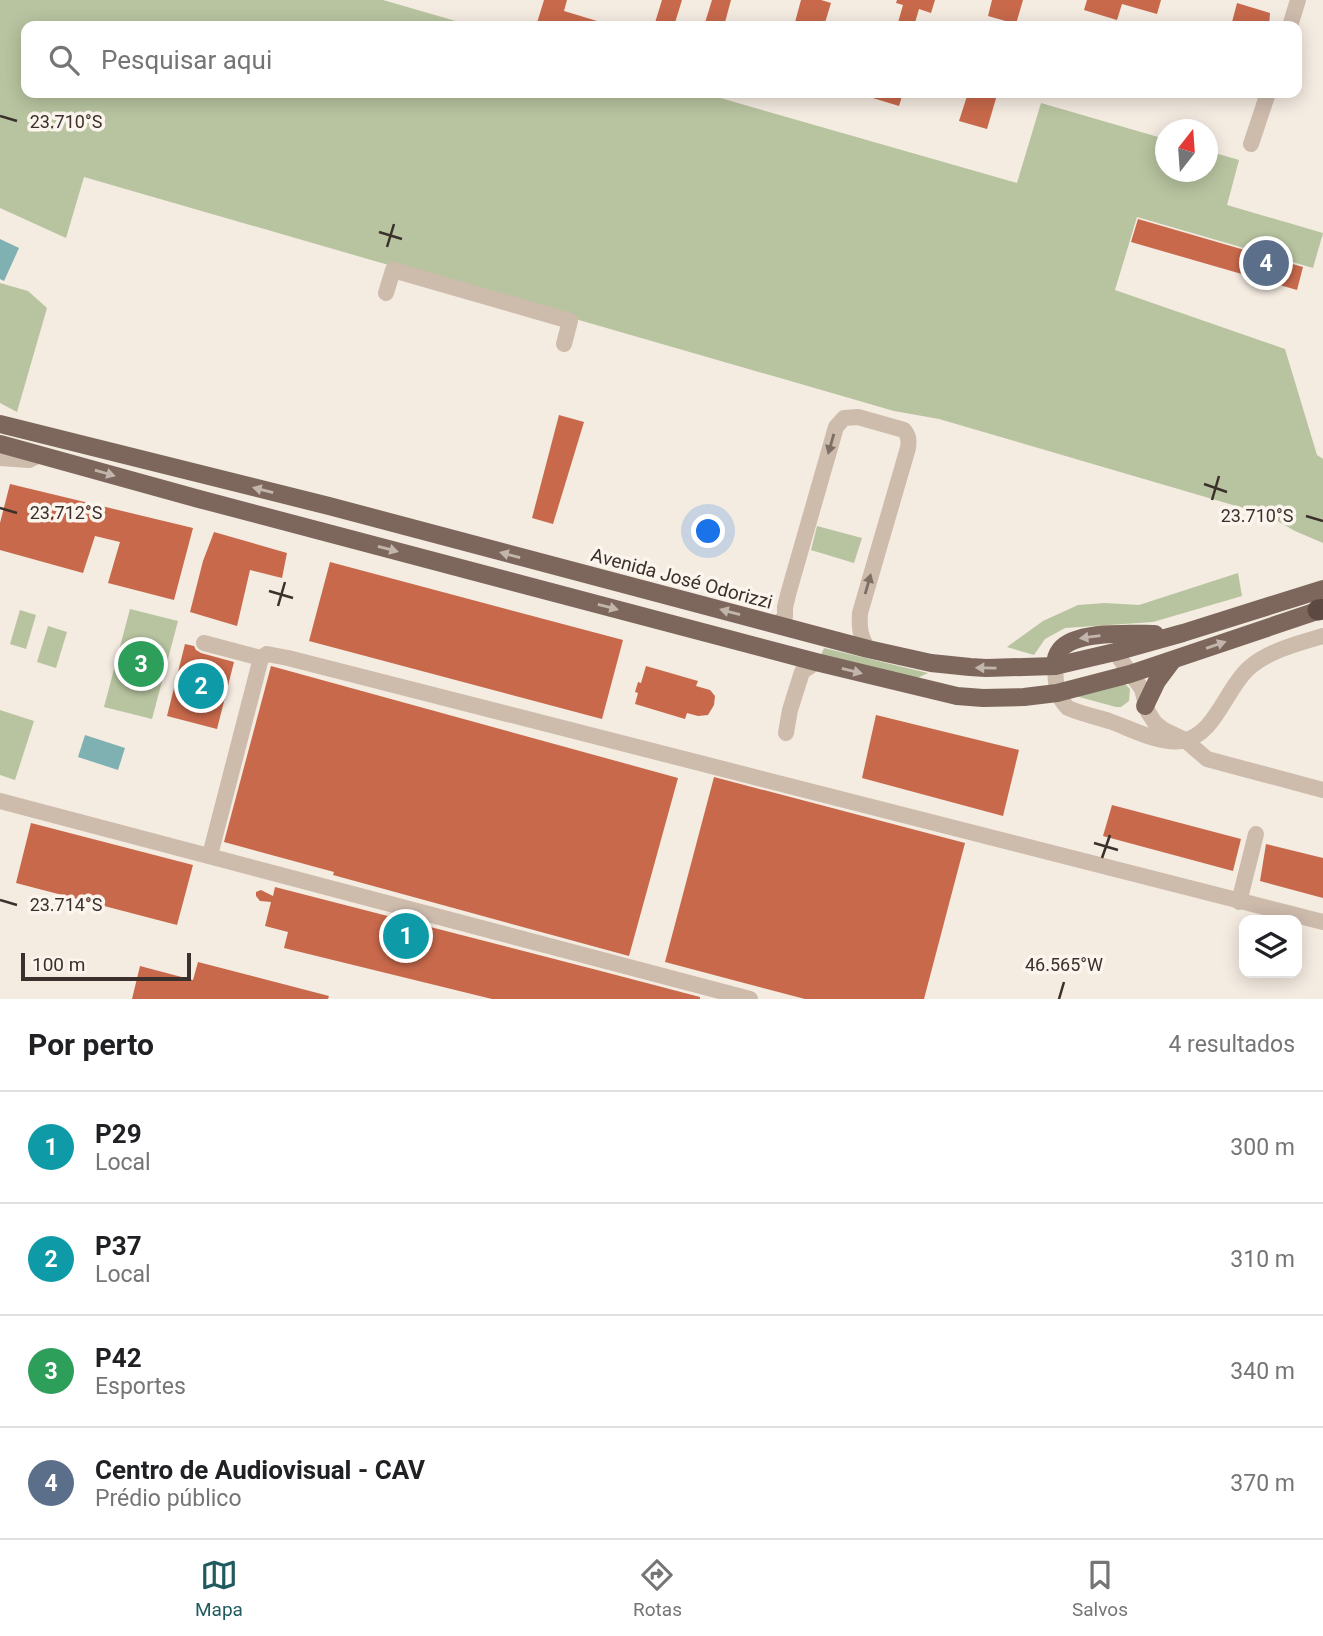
<!DOCTYPE html>
<html lang="pt">
<head>
<meta charset="utf-8">
<style>
	:root { --surface:#fff; --page:#f2f2f2; --text:#202124; --muted:#757577; --line:#e0e0e0; --accent:#1f5a5e }
	body { margin:0; font-family:Roboto,sans-serif; background:var(--page); color:var(--text) }
	.controls { position:absolute; right:21px; bottom:21px; display:grid; overflow:hidden; border-radius:14px; box-shadow:0 4px 18px #0003 }
	.controls button { width:63px; height:63px; display:grid; place-items:center; padding:0; border:0; border-bottom:2px solid var(--line); background:var(--surface); color:var(--text); font:35px sans-serif }
	.compass { position:absolute; left:1155px; top:119px; width:63px; height:63px; border-radius:50%; background:var(--surface); box-shadow:0 4px 18px #0003; rotate:17deg }
	.scale { position:absolute; left:21px; bottom:18px; width:170px; box-sizing:border-box; padding-left:7px; border:4px solid #3b302b; border-top:0; font-size:19px; line-height:24px; white-space:nowrap; color:#3b302b; -webkit-text-stroke:5px #fbf5ee; paint-order:stroke }
	.you { position:absolute; left:709px; top:532px; width:24px; height:24px; margin:-18px; border:5px solid #fff; border-radius:50%; background:#1a73e8; box-shadow:0 0 0 10px #1a73e833 }
	.badge { display:grid; place-items:center; width:46px; height:46px; border-radius:50%; background:var(--accent); color:#fff; font-size:23px; font-weight:700 }
	.pin { position:absolute; translate:-50% -50%; border:4px solid #fff; box-shadow:0 2px 7px #0006 }
	.list { margin:0; padding:0; list-style:none }
	h2 { display:flex; justify-content:space-between; align-items:center; height:91px; margin:0; padding:0 28px; font-size:30px }
	h2 small { font-size:23px; font-weight:400; color:var(--muted) }
	.list li { display:grid; grid-template-columns:46px 1fr auto; gap:21px; align-items:center; box-sizing:border-box; height:112px; padding:0 28px; border-top:2px solid var(--line) }
	.list b { display:block; font-size:26px; white-space:nowrap }
	.list p { margin:0; font-size:23px; white-space:nowrap; color:var(--muted) }
	.list em { font-size:23px; font-style:normal; color:var(--muted) }
	.icon { flex:none; width:38px; height:38px; fill:none; stroke:currentColor; stroke-width:2; stroke-linecap:round; stroke-linejoin:round }
	.map { position:relative; flex:none; width:1323px; height:999px; overflow:hidden }
	.search { position:absolute; background:var(--surface); box-shadow:0 4px 18px #0003; left:21px; right:21px; top:21px; height:77px; display:flex; align-items:center; gap:18px; box-sizing:border-box; padding:0 24px; border-radius:14px; color:var(--muted); font-size:26px }
	.sheet { height:539px; background:var(--surface) }
	nav { display:flex; justify-content:space-around; align-items:center; box-sizing:border-box; height:98px; border-top:2px solid var(--line); background:var(--surface); font-size:19px; color:var(--muted) }
	nav a { display:grid; justify-items:center; gap:4px }
	nav .on { color:var(--accent) }
	.map>svg:first-child { display:block }
	.green { fill:#b8c4a0 }
	.water { fill:#7fb0b2 }
	.building { fill:#c8694b }
	.lines { fill:none; stroke-linecap:round; stroke-linejoin:round }
	.minor { stroke:#cdbbac; stroke-width:16 }
	.major { stroke:#7d675c; stroke-width:18 }
	.highway { stroke:#5c4a42; stroke-width:21 }
	.oneway { fill:#7d6f65 }
	.oneway2 { fill:#c2b5ac }
	.ticks { fill:none; stroke:#3b302b; stroke-width:2.5 }
	.labels { text-anchor:middle; stroke-width:7; stroke-linejoin:round; paint-order:stroke }
	.street-label { font-size:19px; fill:#3b302b; stroke:#fbf5ee }
	.ticks-label { font-size:18px; text-anchor:middle; fill:#3b302b; stroke:#fbf5ee; stroke-width:7; stroke-linejoin:round; paint-order:stroke }
</style>
</head>
<body>
<div class="map">
<svg width="1323" height="999" viewBox="0 0 1323 999">
	<rect width="100%" height="100%" fill="#f4ebe1"/>
	<g class="green">
		<path d="M0,0H383L473,26H26V93H703L1017,183L1041,103L1165,139L1166,172H1208V151L1239,160L1227,205L1323,233L1313,268L1137,217L1115,290L1285,349L1317,455L1323,459V543L1295,531L1267,515L939,419L894,411L84,177L66,238L0,208Z"/>
		<path d="M0,283L28,291L47,308L17,412L0,403Z"/>
		<path d="M817,526L862,538L854,563L811,550Z"/>
		<path d="M1238,573L1242,596L1153,622L1065,628L1045,639L1034,655L1007,647L1043,621L1078,605L1105,603L1139,605Z"/>
		<path d="M130,609L178,621L152,719L104,707Z"/>
		<path d="M20,610L36,615L26,649L10,644Z"/>
		<path d="M48,626L67,632L56,668L37,662Z"/>
		<path d="M824,648L928,673L911,681L821,655Z"/>
		<path d="M1124,683L1130,689L1129,701L1121,707H1116L1079,697L1078,695Z"/>
		<path d="M0,710L34,721L15,780L0,775Z"/>
	</g>
	<g class="water">
		<path d="M0,239L19,248L4,281L0,279Z"/>
		<path d="M85,735L125,748L118,770L78,757Z"/>
	</g>
	<g class="building">
		<path d="M544,0H567L564,11L607,24V26H536Z"/>
		<path d="M662,0H682L674,26H654Z"/>
		<path d="M712,0H731L724,26H704Z"/>
		<path d="M801,0H821L831,3L824,26H794Z"/>
		<path d="M897,0H935L931,13L919,9L914,26H897L903,5L896,3Z"/>
		<path d="M992,0H1023L1016,24L988,16Z"/>
		<path d="M1087,0H1161L1157,14L1122,4L1117,20L1084,10Z"/>
		<path d="M1237,3L1270,13L1269,26H1231Z"/>
		<path d="M864,93H903L899,106L863,95Z"/>
		<path d="M968,93H989L997,95L987,129L959,121Z"/>
		<path d="M1138,219L1303,267L1297,290L1131,242Z"/>
		<path d="M559,415L584,422L553,524L532,518Z"/>
		<path d="M10,484L193,528L174,600L108,583L120,542L95,536L83,573L0,550V523Z"/>
		<path d="M214,532L287,553L282,578L250,570L237,626L190,612L203,561Z"/>
		<path d="M330,562L623,640L602,719L309,641Z"/>
		<path d="M185,644L194,646L196,650L201,653L234,662L217,729L167,716Z"/>
		<path d="M271,666L678,778L629,956L333,875L334,872L224,842Z"/>
		<path d="M646,666L698,681L696,686L710,690L715,696L714,705L708,715L698,716L687,713L685,719L635,704L638,693L635,692L638,682L641,683Z"/>
		<path d="M876,715L1019,750L1003,816L862,778Z"/>
		<path d="M714,777L965,843L924,999H805L665,962Z"/>
		<path d="M1112,805L1241,839L1233,871L1103,836Z"/>
		<path d="M31,823L193,865L177,925L16,883Z"/>
		<path d="M1266,844L1323,858V898L1260,881Z"/>
		<path d="M275,887L597,970L700,997V999H492L284,948L288,932L265,926L271,902L260,901L256,896V892L261,890L273,896Z"/>
		<path d="M198,962L329,996L328,999H132L140,966L193,980Z"/>
	</g>
	<g class="lines">
		<g class="minor">
			<path d="M1290,26L1298,0"/>
			<path d="M1251,144L1268,93"/>
			<path d="M386,293L393,270L570,321L564,344"/>
			<path d="M0,458L29,460L39,455"/>
			<path d="M776,625L785,617V607L789,591L836,427L844,418L858,417L904,430C909,436 909,441 908,448L860,613C859,628 860,636 868,649"/>
			<path d="M204,643L261,658L267,654L288,658L1323,922"/>
			<path d="M1115,652L1142,689L1148,712L1155,723L1164,730L1185,740L1207,759L1323,790"/>
			<path d="M1055,666C1056,683 1055,696 1068,708C1082,714 1096,717 1109,721C1130,728 1160,745 1182,741C1215,736 1226,688 1249,668C1268,651 1299,643 1323,636"/>
			<path d="M786,733L790,710L802,672L816,662"/>
			<path d="M0,801L750,999"/>
			<path d="M210,855L261,658"/>
			<path d="M1239,902L1256,834"/>
		</g>
		<g class="major">
			<path d="M0,424L329,506L868,649L931,663L970,667L986,668L1055,666L1115,652L1183,633L1323,589"/>
			<path d="M0,444L199,499L816,662L957,696L983,698L1024,697L1057,693L1130,674L1323,609"/>
			<path d="M1055,666C1055,660 1056,655 1060,650C1075,630 1131,634 1155,634"/>
			<path d="M1145,706L1157,681L1172,661"/>
		</g>
		<path class="highway" d="M1318,610L1323,609"/>
	</g>
	<defs><path id="oneway-solid" d="M-6-.8H1V-3.2L6.5 0L1 3.2V.8H-6Z" transform="scale(1.75)"/></defs>
	<g class="oneway">
		<use href="#oneway-solid" transform="translate(831 444) rotate(106)"/>
		<use href="#oneway-solid" transform="translate(868 584) rotate(-74)"/>
	</g>
	<g class="oneway2">
		<use href="#oneway-solid" transform="translate(105 473) rotate(16)"/>
		<use href="#oneway-solid" transform="translate(263 490) rotate(-166)"/>
		<use href="#oneway-solid" transform="translate(388 549) rotate(15)"/>
		<use href="#oneway-solid" transform="translate(510 555) rotate(-165)"/>
		<use href="#oneway-solid" transform="translate(608 607) rotate(15)"/>
		<use href="#oneway-solid" transform="translate(730 612) rotate(-165)"/>
		<use href="#oneway-solid" transform="translate(1090 637) rotate(173)"/>
		<use href="#oneway-solid" transform="translate(1216 645) rotate(-19)"/>
		<use href="#oneway-solid" transform="translate(986 668) rotate(-179)"/>
		<use href="#oneway-solid" transform="translate(852 671) rotate(14)"/>
	</g>
	<path class="ticks" d="M0,116L17,121M379,232L402,239M387,247L394,224M1204,484L1227,492M1212,500L1219,476M0,508L17,513M1306,516L1323,521M269,591L293,598M278,606L285,582M1094,843L1118,850M1102,858L1110,835M0,900L17,905M1059,999L1064,982"/>
	<g class="labels">
		<g class="street-label">
			<text transform="translate(682 578) rotate(15)" y="7">Avenida José Odorizzi</text>
		</g>
	</g>
	<g class="ticks-label">
		<text x="66" y="128">23.710°S</text>
		<text x="66" y="519">23.712°S</text>
		<text x="1257" y="522">23.710°S</text>
		<text x="66" y="911">23.714°S</text>
		<text x="1064" y="971">46.565°W</text>
	</g>
</svg>
<div class="controls">
<button><svg class="icon" aria-label="layers" viewBox="0 0 24 24"><path d="M12 4l9 5-9 5-9-5zM3 14l9 5 9-5"/></svg></button>
</div>
<svg class="compass" viewBox="-18 -18 36 36"><path d="M0-13l5 13h-10z" fill="#e53935"/><path d="M0 13l5-13h-10z" fill="#757577"/></svg>
<div class="scale">100 m</div>
<div class="you"></div>
<div class="pin badge" style="left:406px;top:936px;background:#0f9aa8">1</div>
<div class="pin badge" style="left:201px;top:686px;background:#0f9aa8">2</div>
<div class="pin badge" style="left:141px;top:664px;background:#2e9e5b">3</div>
<div class="pin badge" style="left:1266px;top:263px;background:#5c6f8a">4</div>
<div class="search"><svg class="icon" aria-label="search" viewBox="0 0 24 24"><circle cx="10" cy="10" r="6"/><path d="M15 15l6 6"/></svg>Pesquisar aqui</div>
</div>
<section class="sheet">
<h2>Por perto<small>4 resultados</small></h2>
<ul class="list">
<li><span class="badge" style="background:#0f9aa8">1</span><div><b>P29</b><p>Local</p></div><em>300 m</em></li>
<li><span class="badge" style="background:#0f9aa8">2</span><div><b>P37</b><p>Local</p></div><em>310 m</em></li>
<li><span class="badge" style="background:#2e9e5b">3</span><div><b>P42</b><p>Esportes</p></div><em>340 m</em></li>
<li><span class="badge" style="background:#5c6f8a">4</span><div><b>Centro de Audiovisual - CAV</b><p>Prédio público</p></div><em>370 m</em></li>
</ul>
</section>
<nav>
<a class="on"><svg class="icon" aria-label="map" viewBox="0 0 24 24"><path d="M3 6l6-2 6 2 6-2v14l-6 2-6-2-6 2zM9 4v14M15 6v14"/></svg>Mapa</a>
<a><svg class="icon" aria-label="directions" viewBox="0 0 24 24"><path d="M12 3l9 9-9 9-9-9zM9 14v-3h6M13 9l2 2-2 2"/></svg>Rotas</a>
<a><svg class="icon" aria-label="saved" viewBox="0 0 24 24"><path d="M7 4h10v16l-5-4-5 4z"/></svg>Salvos</a>
</nav>
</body>
</html>
